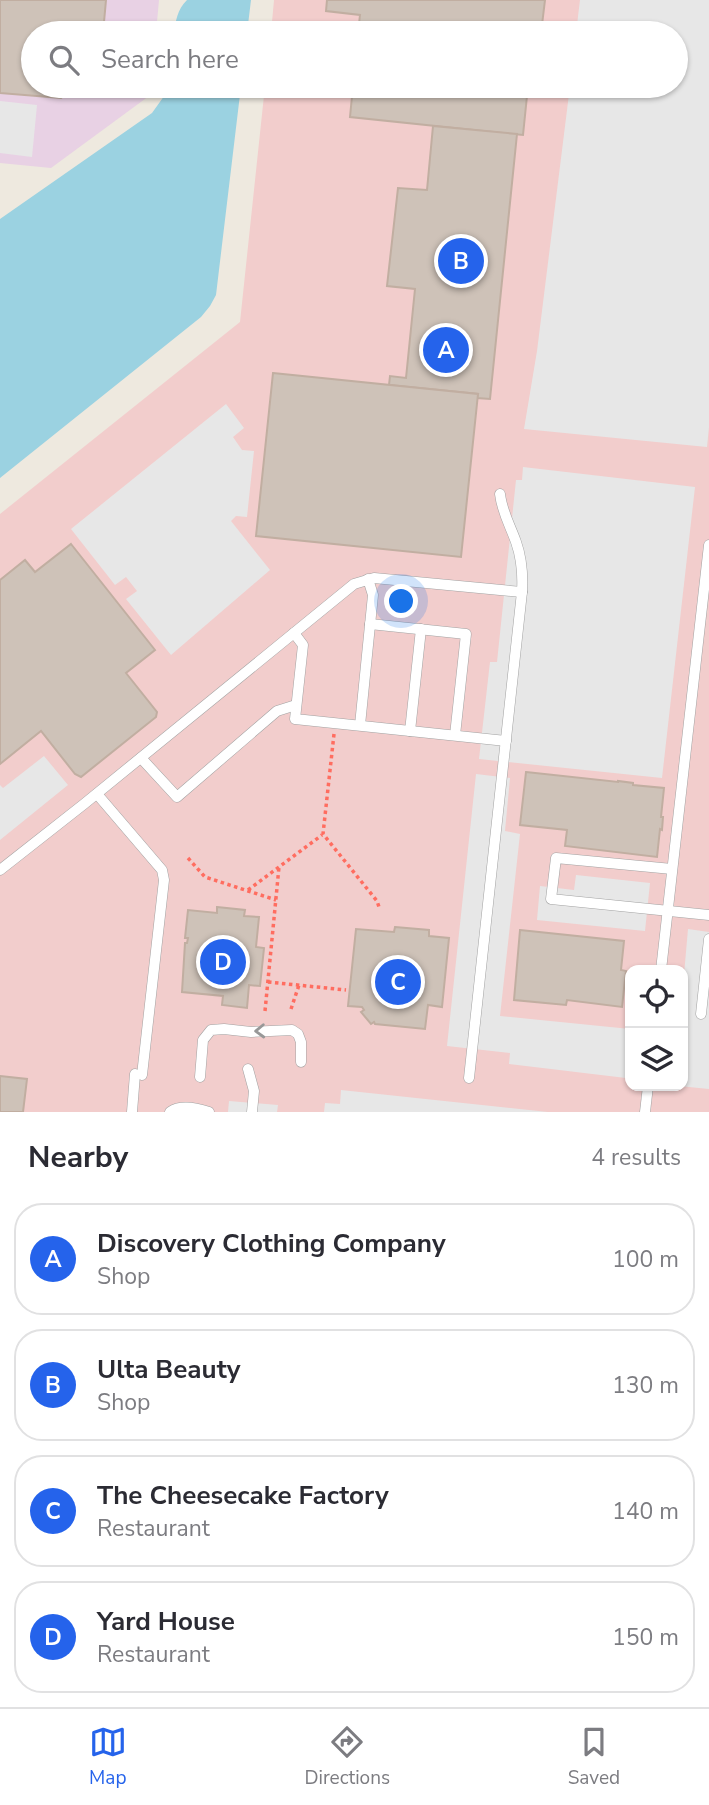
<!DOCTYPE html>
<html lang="en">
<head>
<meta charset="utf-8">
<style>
	:root { --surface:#fff; --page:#f7f7f7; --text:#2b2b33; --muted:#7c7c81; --line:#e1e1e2; --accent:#2563eb }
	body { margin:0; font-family:"Nunito Sans",sans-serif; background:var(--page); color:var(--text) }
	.controls { position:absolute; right:21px; bottom:21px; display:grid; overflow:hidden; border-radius:14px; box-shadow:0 2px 5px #0004 }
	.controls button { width:63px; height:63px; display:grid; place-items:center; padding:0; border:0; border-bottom:2px solid var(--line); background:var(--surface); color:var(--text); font:35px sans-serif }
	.you { position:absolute; left:402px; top:602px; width:24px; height:24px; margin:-18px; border:5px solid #fff; border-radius:50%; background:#1a73e8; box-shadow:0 0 0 10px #1a73e833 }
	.badge { display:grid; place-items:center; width:46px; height:46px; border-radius:50%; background:var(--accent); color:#fff; font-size:23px; font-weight:700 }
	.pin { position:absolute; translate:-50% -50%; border:4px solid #fff; box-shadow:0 2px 7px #0006 }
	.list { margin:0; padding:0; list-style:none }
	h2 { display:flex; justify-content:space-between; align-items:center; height:91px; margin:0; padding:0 28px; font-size:30px }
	h2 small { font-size:23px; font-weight:400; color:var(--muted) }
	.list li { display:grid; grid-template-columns:46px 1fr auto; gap:21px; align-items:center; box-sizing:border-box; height:112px; margin:0 14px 14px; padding:0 14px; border:2px solid var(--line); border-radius:28px }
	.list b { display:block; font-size:26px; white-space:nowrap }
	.list p { margin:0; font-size:23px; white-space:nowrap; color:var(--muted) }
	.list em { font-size:23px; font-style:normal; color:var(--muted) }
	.icon { flex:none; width:38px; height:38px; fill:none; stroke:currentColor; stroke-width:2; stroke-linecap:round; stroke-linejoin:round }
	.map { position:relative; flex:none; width:709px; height:1112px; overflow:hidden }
	.search { position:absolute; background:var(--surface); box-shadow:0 2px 5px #0004; left:21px; right:21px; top:21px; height:77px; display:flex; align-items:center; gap:18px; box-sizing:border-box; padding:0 24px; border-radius:38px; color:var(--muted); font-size:26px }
	.sheet { height:595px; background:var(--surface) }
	nav { display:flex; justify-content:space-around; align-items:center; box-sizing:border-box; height:98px; border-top:2px solid var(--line); background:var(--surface); font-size:19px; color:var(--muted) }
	nav a { display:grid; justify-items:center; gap:4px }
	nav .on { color:var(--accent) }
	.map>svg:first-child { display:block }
	.commercial { fill:#f2cdcc; fill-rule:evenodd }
	.industrial { fill:#e8d1e4 }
	.parking { fill:#e7e7e7 }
	.water { fill:#9bd2e1 }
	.building { fill:#cec2b8; stroke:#c1aea1; stroke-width:2 }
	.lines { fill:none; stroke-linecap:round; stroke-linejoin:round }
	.lane-casing { stroke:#a2a2a2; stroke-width:11 }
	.path { stroke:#ff6d60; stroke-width:3.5; stroke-dasharray:3.5 3.5; stroke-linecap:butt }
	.lane { stroke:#fff; stroke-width:10 }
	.oneway { stroke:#989898 }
</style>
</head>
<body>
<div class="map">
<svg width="709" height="1112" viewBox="0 0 709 1112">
	<rect width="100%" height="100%" fill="#eee9df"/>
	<path class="commercial" d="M274,0H709V1112H0V514L240,322L265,86H676V33H271ZM630,970H683V1086H630Z"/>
	<path class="industrial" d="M0,0H159L156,33H33V86H150L149,96L51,168L0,163Z"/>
	<g class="parking">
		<path d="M580,0H709V427L707,447L524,429L537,351L570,86H676V33H576Z"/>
		<path d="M0,101L37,105L32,157L0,153Z"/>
		<path d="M226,404L244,428L233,437L242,450L254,451L247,517L236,516L231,521L270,570L171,655L126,599L137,591L126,577L115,585L71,529Z"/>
		<path d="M523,467L695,487L662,778L479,759L490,662H497L516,480H522Z"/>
		<path d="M44,756L68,785L0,840V785L3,788Z"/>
		<path d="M476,774L510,778L505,831L520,834L500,1016L630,1029L626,1078L509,1064L510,1053L447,1046Z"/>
		<path d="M576,875L650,883L645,931L537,920L540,886L574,890Z"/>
		<path d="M688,929L709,932V1089L679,1086H683V986Z"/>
		<path d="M341,1090L548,1112H324L325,1103L340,1104Z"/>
		<path d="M229,1101L278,1105L277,1112H228Z"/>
	</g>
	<g class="water">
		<path d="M187,0H251L247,33H174C176,20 177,10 187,0Z"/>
		<path d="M168,86H241L216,295L210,306L201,317L0,478V219L152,113L167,92Z"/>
	</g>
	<g class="building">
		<path d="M0,0H106L103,33H33V86H76L61,98L0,93Z"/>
		<path d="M327,0H545L541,33H358L360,15L326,11Z"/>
		<path d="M353,86H528L523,135L350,117Z"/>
		<path d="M433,126L517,134L490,399L477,398L478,394L389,385L390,376L406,378L415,289L387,286L398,188L427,190Z"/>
		<path d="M273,373L478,394L461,557L256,536Z"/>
		<path d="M71,544L155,650L126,673L157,712L156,717L81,777L75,774L41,731L0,764V580L25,560L35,572Z"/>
		<path d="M526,772L618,782V781L633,783V785L664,788L661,817H663L662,830L660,829L657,857L565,846L567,830L520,825Z"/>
		<path d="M217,907L245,910L244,916L259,917L256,947L264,948L260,986L249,985L247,1008L222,1005L223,996L182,992L185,943H187L188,938H185L188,910L217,913Z"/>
		<path d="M395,927L429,930V936L449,938L442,1007L428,1005L425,1029L375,1024L374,1022L371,1024L361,1012L364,1010L362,1007L348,1006L356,929L394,932Z"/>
		<path d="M520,930L624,941L621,970L626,971L622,1007L567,1000L566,1005L514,1000Z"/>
		<path d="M0,1076L27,1079L23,1112H0Z"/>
	</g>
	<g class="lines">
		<g class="lane-casing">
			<g id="lane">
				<path d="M370,624L466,634L455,735"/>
				<path d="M294,633L303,645L295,719L506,741"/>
				<path d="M360,725L373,595L368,579"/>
				<path d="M410,731L421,629"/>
				<path d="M141,758L177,797L277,711L296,705"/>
				<path d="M97,794L162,870L164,880L142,1075"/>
				<path d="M672,869L556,858L551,899L709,915"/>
				<path d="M0,870L84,804L354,584L374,578L522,592"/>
				<path d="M661,970L709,545"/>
				<path d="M701,1014L709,939"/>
				<path d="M248,1069L254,1091L252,1112"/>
				<path d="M200,1077L203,1040L211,1030L224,1029L251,1032L292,1030L298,1034L301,1042V1062"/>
				<path d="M469,1078L522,592C523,575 522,559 516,542C510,525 502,512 500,494"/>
				<path d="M132,1112L135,1074"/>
				<path d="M170,1112C181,1104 197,1108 209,1112"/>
				<path d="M645,1112L648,1086"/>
			</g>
		</g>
		<g class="path">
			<path d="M334,734L323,834L377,901L379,907"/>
			<path d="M188,858L205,877L276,900"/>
			<path d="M248,890L322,835"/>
			<path d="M268,982L346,990"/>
			<path d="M291,1009L299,985"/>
			<path d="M265,1011L279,867"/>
		</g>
		<use href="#lane" class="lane"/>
	</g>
	<defs><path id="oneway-chevron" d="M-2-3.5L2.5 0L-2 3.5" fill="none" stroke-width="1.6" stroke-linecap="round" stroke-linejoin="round" transform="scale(1.75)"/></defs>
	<use class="oneway" href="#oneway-chevron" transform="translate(260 1031) rotate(178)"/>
</svg>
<div class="controls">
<button><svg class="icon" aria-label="locate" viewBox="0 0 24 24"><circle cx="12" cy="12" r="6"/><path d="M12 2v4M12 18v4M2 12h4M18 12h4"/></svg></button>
<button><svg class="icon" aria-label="layers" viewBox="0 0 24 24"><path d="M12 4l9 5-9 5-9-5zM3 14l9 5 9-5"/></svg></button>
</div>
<div class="you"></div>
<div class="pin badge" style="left:446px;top:350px">A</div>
<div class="pin badge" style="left:461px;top:261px">B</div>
<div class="pin badge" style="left:398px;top:982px">C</div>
<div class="pin badge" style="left:223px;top:962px">D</div>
<div class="search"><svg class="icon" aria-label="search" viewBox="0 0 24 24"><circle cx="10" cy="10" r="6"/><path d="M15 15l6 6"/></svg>Search here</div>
</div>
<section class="sheet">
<h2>Nearby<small>4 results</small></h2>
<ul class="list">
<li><span class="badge">A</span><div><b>Discovery Clothing Company</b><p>Shop</p></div><em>100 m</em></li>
<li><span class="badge">B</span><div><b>Ulta Beauty</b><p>Shop</p></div><em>130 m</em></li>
<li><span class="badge">C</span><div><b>The Cheesecake Factory</b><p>Restaurant</p></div><em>140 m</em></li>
<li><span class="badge">D</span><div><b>Yard House</b><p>Restaurant</p></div><em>150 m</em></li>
</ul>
</section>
<nav>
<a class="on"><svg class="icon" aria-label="map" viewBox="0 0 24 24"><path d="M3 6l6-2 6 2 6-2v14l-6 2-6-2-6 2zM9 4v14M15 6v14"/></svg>Map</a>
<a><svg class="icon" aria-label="directions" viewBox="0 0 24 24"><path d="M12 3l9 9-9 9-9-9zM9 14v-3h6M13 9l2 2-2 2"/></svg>Directions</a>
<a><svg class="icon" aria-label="saved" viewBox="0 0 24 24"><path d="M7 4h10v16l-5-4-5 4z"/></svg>Saved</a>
</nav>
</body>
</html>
